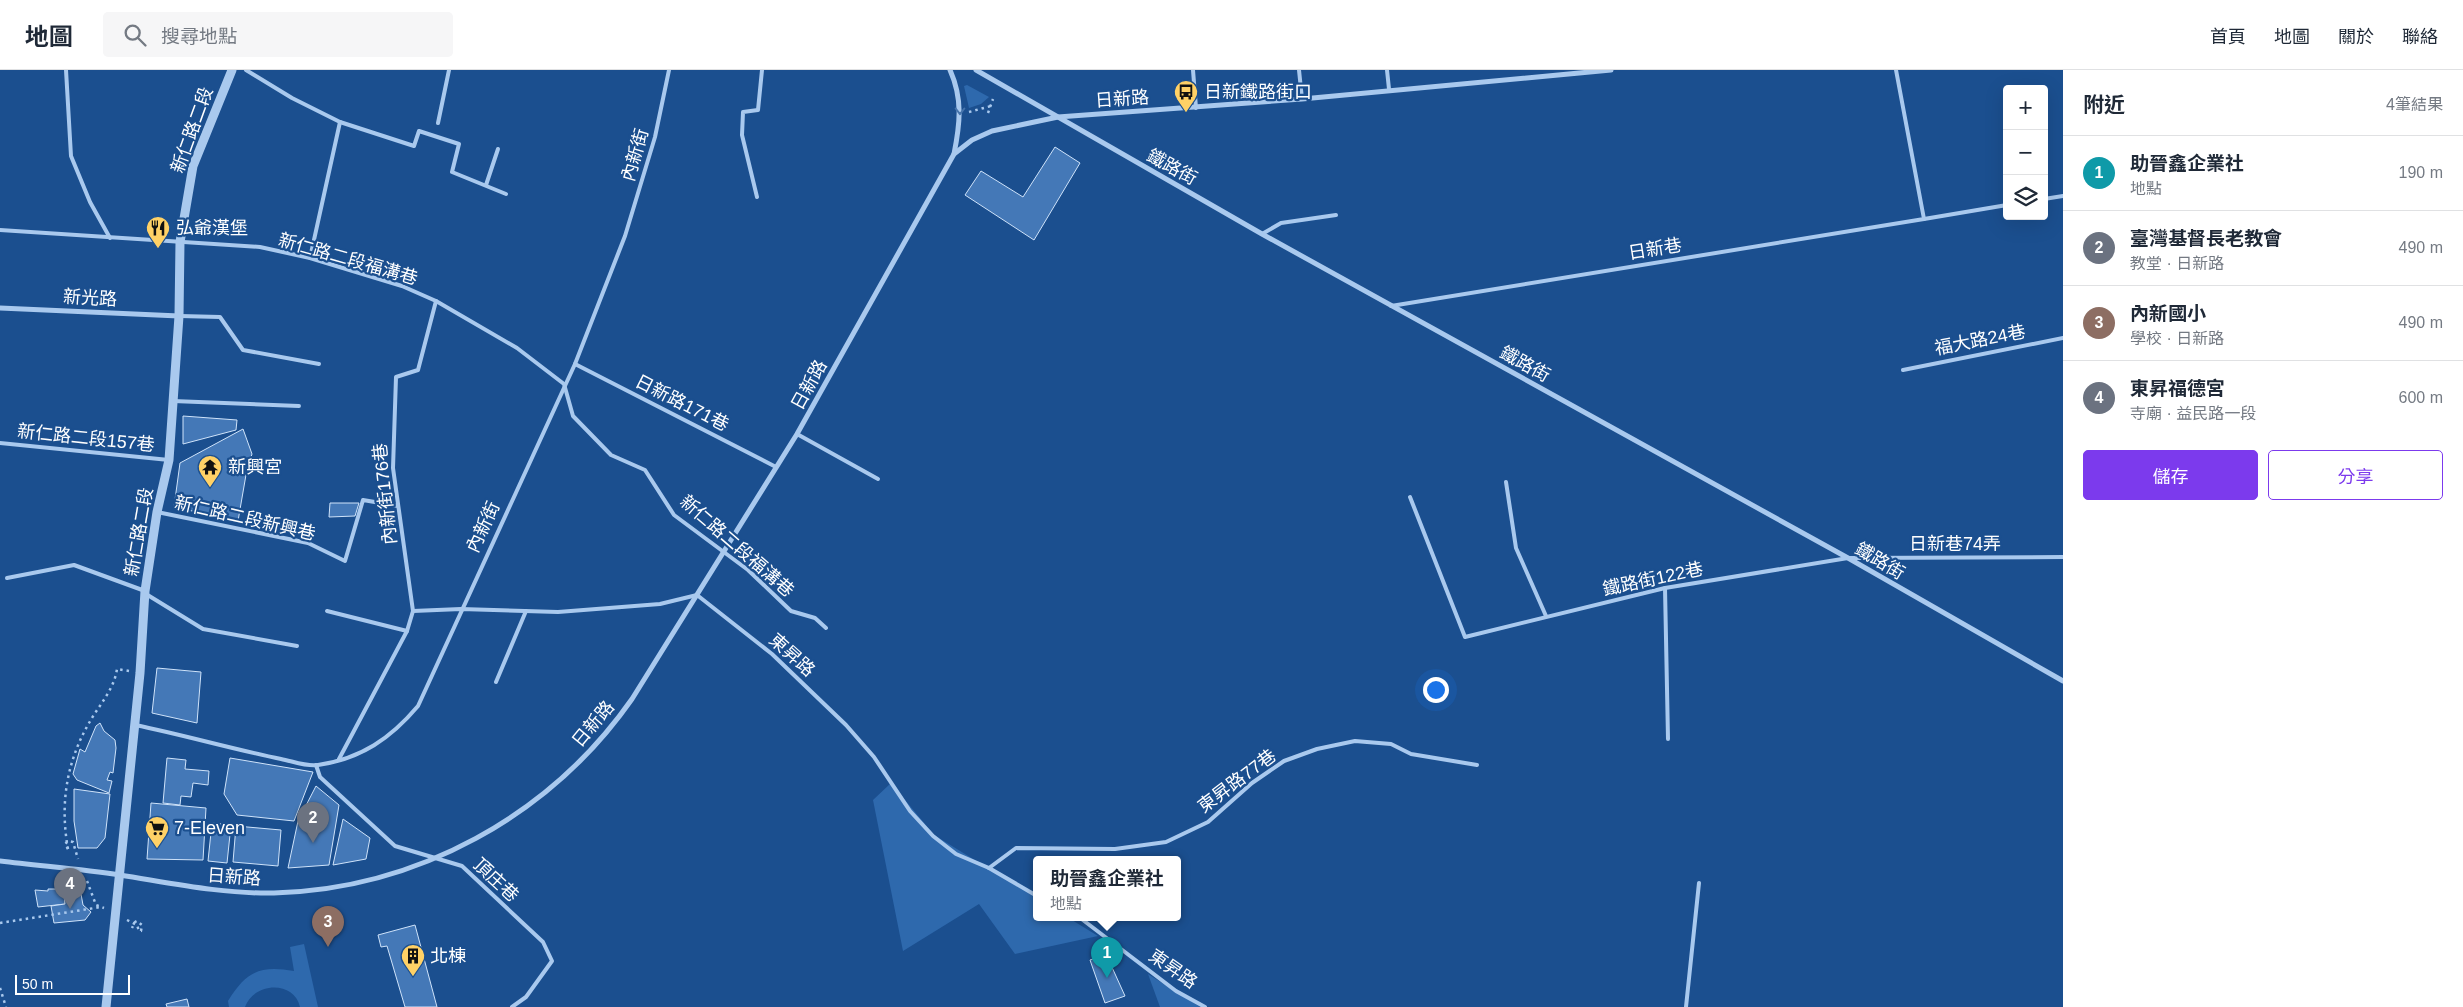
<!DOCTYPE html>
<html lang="zh-TW">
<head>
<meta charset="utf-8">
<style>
	:root { --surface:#fff; --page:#f6f6f7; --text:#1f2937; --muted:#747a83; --line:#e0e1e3; --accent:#7c3aed }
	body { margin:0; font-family:Helvetica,"Noto Sans TC",sans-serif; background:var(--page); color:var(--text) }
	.controls { position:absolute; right:15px; top:15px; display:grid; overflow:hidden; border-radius:5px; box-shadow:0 5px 20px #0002 }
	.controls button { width:45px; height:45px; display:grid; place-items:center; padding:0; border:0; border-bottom:1px solid var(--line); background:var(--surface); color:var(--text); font:25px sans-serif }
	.scale { position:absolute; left:15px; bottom:12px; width:115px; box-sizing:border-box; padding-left:5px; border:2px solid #fff; border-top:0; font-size:14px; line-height:18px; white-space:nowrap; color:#fff; -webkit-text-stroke:4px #1b4f8f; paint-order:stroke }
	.you { position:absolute; left:1435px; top:619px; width:18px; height:18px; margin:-12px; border:4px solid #fff; border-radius:50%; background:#1a73e8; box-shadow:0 0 0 8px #1a73e833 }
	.badge { display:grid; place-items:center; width:32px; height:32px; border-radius:50%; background:var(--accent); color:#fff; font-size:16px; font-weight:700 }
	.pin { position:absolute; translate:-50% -41px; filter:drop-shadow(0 1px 2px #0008) }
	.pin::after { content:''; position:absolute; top:26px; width:18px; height:15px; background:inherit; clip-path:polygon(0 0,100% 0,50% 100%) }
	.popup { position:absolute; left:1033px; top:786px; width:148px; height:65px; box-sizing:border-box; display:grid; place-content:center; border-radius:5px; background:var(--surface); filter:drop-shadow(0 1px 4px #0005); font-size:16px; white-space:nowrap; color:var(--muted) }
	.popup b { font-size:19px; color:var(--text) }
	.popup::after { content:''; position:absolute; left:50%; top:100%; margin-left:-10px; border:10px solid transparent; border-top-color:var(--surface) }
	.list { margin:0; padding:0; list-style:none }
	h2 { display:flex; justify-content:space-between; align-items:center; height:65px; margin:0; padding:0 20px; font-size:21px }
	h2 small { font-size:16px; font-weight:400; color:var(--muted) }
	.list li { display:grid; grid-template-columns:32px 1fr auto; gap:15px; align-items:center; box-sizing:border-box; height:75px; padding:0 20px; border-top:1px solid var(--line) }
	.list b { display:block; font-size:19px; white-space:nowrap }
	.list p { margin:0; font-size:16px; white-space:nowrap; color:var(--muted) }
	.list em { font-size:16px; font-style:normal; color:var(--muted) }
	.actions { display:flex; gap:10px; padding:15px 20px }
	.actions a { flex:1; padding:11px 0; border:1px solid var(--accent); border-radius:5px; text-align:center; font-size:18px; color:var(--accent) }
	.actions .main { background:var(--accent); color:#fff }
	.icon { flex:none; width:28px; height:28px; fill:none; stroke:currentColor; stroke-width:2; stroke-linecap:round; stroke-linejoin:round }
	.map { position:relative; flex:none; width:2063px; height:937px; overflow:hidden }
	header { display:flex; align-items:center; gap:30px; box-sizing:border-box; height:70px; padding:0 25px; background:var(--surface); border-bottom:1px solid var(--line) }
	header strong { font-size:24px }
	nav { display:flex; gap:28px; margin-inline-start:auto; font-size:18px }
	.search { width:350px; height:45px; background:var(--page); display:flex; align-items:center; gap:12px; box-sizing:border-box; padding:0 18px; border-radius:5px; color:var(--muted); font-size:19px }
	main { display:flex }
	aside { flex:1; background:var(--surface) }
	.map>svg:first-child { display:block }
	.green { fill:#2e69ad }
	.building { fill:#4478b7; stroke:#cfe3fa }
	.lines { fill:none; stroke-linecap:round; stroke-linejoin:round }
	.path { stroke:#a9c9ee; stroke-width:2.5; stroke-dasharray:2.5 4; stroke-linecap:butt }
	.service { stroke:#a9c9ee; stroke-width:4 }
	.minor { stroke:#a9c9ee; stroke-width:5 }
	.tertiary { stroke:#a9c9ee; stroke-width:9 }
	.oneway { stroke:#4674ac }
	.labels { text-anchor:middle; stroke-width:4.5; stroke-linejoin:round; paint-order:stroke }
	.poi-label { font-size:18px; fill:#fff; stroke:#1b4f8f; text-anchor:start }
	.street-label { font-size:18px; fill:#fff; stroke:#1b4f8f }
</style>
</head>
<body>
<header>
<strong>地圖</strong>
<div class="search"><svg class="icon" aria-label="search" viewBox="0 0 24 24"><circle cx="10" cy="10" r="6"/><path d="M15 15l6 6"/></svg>搜尋地點</div>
<nav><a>首頁</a><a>地圖</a><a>關於</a><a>聯絡</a></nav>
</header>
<main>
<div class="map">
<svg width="2063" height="937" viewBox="0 0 2063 937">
	<rect width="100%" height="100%" fill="#1b4f8f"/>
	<g class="green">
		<path d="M967,15L989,27L981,34L969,38L964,16Z"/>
		<path d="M891,713L934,765L1037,828V847H1067L1098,866L1015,884L979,834L903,881L873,730Z"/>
		<path d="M304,874L318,937H300C294,910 254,912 245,937H229L228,931C246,902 259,895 294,901L290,877Z"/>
		<path d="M1148,904L1200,937H1160Z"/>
	</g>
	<g class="building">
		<path d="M1055,77L1080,93L1034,170L965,125L981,101L1023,127Z"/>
		<path d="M183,346L237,350L236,360L183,374Z"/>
		<path d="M243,359L252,384L247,399L238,451L174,437L180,393Z"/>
		<path d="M330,433H359L355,446L329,447Z"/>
		<path d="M157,598L201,602L197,653L152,643Z"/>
		<path d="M100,653L104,661L115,670L116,678L113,703L110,702L107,710L112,711L109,723L77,710L73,704L80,679L85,682L96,656Z"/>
		<path d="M167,688L186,690L185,699L209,701L208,715L193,713L191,727L181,726L180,735L163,733Z"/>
		<path d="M230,688L313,702L294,751L237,745L224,724Z"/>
		<path d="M316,716L339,735L329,795L288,798L298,751Z"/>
		<path d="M74,719L110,724L105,768L97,778H78L74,751Z"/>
		<path d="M151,733L206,738L203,790L147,789Z"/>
		<path d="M343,749L370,768L366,789L333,795Z"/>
		<path d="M212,753L231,755L227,793L208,791Z"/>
		<path d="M236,756L281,760L278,796L233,792Z"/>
		<path d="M48,819H57V822H64L65,834L38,837L35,820L48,821Z"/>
		<path d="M64,822L81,824L83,835L91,842L85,850L54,853L51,836L65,834Z"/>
		<path d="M415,855L437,937H405L387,876L381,877L378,865Z"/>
		<path d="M1106,884L1125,926L1105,933L1090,890Z"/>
		<path d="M187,929L189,937H167L166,934Z"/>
	</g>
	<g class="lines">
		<g class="path">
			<path d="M969,42L991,36"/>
			<path d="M988,43L993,29"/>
			<path d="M68,779C60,735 66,693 89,653C99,635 114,620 117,599L129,601"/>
			<path d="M68,779L65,774L68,771L73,772L78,789"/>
			<path d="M87,811L96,835L104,838"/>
			<path d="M127,850L137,855L139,861H141L142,855L137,851L135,852L132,858"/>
			<path d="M0,853L101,837"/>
			<path d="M0,918L6,937"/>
		</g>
		<g class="service">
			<path d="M66,0L71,86L90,132L110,168"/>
			<path d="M246,0L292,28L340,52L414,76L419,61L459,74L452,102L506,124"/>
			<path d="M1193,0L1196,38"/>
			<path d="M1299,0L1302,29"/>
			<path d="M1387,0L1389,19"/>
			<path d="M438,53L449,0"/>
			<path d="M486,115L498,79"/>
			<path d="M757,127L742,65L743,42L758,40L762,0"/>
			<path d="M2044,129L2063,126"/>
			<path d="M1924,149L2007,135"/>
			<path d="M0,160L260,177L310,188L402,216L436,231L517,278L564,314L573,346L611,385L645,400L674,445L748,500L791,541L815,548L826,558"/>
			<path d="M1262,164L1281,153L1336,145"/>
			<path d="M310,188L340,52"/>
			<path d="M1391,236L1924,149L1896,0"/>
			<path d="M180,246L220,247L243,280L319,294"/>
			<path d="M575,294L776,397"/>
			<path d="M1903,300L2063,268"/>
			<path d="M173,331L299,336"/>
			<path d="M797,364L878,409"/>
			<path d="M0,373L169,390"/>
			<path d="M1506,412L1516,478L1546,546"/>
			<path d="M1410,427L1465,567L1665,518L1848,488L2063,487"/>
			<path d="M157,442L308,473L345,491L363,430L398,436"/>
			<path d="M7,508L74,495L145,521"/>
			<path d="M1665,518L1668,669"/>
			<path d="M146,524L203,559L297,576"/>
			<path d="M327,541L407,561"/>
			<path d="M413,541L461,539L558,542L660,534L697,525L772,584L846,655L874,687L910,741L933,766L956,784L989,798L1037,826"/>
			<path d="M496,612L526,541"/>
			<path d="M135,655C184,665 232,679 281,689C292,691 307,697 318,695C361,689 391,668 418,636L575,294L625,166L655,67L669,0"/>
			<path d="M339,689L407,561L413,541L393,398L396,307L418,300L436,231"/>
			<path d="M316,695L320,707L395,776L462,796L543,872L552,891L526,927L512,937"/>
			<path d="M989,798L1016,778L1115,779L1166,772L1208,752L1252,713L1284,691L1317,679L1355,671L1391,674L1411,684L1477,695"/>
			<path d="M1079,847L1176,921L1205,937"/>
			<path d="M1686,937L1699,813"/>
		</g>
		<g class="minor">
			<path d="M950,0C963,29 960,54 954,84"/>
			<path d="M976,0L1262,164L1848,488L2063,611"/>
			<path d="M0,238L179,246"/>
			<path d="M0,791C40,796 80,799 120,805C171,813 222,824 274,823C417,819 550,746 632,629L797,364L954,84L972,70L992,61L1058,47L1302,29L1611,0"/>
		</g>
		<path class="tertiary" d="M106,937L140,603L145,521L157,442L169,390L179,246L180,172L193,96L232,0"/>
	</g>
	<defs><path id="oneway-chevron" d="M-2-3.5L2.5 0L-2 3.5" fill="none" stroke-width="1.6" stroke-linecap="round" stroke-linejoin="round" transform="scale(1.25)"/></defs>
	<use class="oneway" href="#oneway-chevron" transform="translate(960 41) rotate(90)"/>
	<defs>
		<g id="bus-pin" transform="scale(1.25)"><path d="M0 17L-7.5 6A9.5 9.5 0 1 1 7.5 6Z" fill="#ffd166" stroke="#1b4f8f"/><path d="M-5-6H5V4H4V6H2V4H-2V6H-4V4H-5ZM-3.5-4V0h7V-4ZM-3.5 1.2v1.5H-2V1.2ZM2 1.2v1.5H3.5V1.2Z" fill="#111"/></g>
		<g id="restaurant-pin" transform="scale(1.25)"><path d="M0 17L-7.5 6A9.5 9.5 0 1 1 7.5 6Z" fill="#ffd166" stroke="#1b4f8f"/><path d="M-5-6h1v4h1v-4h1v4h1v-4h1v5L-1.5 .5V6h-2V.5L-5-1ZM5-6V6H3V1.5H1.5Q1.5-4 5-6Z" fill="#111"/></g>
		<g id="temple-pin" transform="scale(1.25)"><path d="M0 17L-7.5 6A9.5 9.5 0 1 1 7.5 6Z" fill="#ffd166" stroke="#1b4f8f"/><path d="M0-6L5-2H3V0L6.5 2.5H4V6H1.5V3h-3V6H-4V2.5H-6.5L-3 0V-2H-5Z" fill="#111"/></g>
		<g id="supermarket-pin" transform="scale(1.25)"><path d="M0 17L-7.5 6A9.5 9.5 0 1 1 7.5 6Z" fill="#ffd166" stroke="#1b4f8f"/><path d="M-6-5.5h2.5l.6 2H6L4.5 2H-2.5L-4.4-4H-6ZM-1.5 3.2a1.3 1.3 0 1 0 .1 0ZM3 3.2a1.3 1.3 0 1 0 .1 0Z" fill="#111"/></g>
		<g id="building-pin" transform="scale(1.25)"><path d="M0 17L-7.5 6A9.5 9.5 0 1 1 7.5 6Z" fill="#ffd166" stroke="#1b4f8f"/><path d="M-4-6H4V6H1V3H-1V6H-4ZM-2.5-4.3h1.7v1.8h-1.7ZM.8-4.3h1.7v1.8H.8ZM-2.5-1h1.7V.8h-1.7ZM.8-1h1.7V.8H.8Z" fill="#111"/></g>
	</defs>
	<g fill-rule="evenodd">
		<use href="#bus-pin" x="1186" y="22"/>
		<use href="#restaurant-pin" x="158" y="158"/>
		<use href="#temple-pin" x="210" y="397"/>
		<use href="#supermarket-pin" x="157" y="758"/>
		<use href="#building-pin" x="413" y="886"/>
	</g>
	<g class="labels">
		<g class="poi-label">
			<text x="1204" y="28">日新鐵路街口</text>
			<text x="176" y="164">弘爺漢堡</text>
			<text x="228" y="403">新興宮</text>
			<text x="174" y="764">7-Eleven</text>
			<text x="430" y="892">北棟</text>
		</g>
		<g class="street-label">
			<text transform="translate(1122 29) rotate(-4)" y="6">日新路</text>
			<text transform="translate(192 60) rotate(-70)" y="6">新仁路二段</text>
			<text transform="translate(635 85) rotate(-74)" y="6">內新街</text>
			<text transform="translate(1172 97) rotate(29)" y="6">鐵路街</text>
			<text transform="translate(1655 179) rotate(-9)" y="6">日新巷</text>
			<text transform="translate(348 189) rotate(16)" y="6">新仁路二段福溝巷</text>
			<text transform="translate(90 228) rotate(3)" y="6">新光路</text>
			<text transform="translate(1980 270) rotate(-11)" y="6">福大路24巷</text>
			<text transform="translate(1525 294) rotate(29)" y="6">鐵路街</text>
			<text transform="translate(809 315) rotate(-61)" y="6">日新路</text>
			<text transform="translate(682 333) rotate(27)" y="6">日新路171巷</text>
			<text transform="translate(86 368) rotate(6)" y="6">新仁路二段157巷</text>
			<text transform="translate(385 424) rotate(-96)" y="6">內新街176巷</text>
			<text transform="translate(245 448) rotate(13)" y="6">新仁路二段新興巷</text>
			<text transform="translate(483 457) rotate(-65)" y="6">內新街</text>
			<text transform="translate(139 462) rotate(-80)" y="6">新仁路二段</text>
			<text x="1955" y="480">日新巷74弄</text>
			<text transform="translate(737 476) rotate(41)" y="6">新仁路二段福溝巷</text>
			<text transform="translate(1880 491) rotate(31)" y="6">鐵路街</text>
			<text transform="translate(1653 509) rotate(-12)" y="6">鐵路街122巷</text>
			<text transform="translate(792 585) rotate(42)" y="6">東昇路</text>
			<text transform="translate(593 654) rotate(-50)" y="6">日新路</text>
			<text transform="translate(1237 711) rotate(-37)" y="6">東昇路77巷</text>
			<text transform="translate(234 807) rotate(4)" y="6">日新路</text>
			<text transform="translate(496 810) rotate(43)" y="6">頂庄巷</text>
			<text transform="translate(1173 899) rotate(35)" y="6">東昇路</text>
		</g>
	</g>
</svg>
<div class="controls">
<button>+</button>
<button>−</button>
<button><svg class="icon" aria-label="layers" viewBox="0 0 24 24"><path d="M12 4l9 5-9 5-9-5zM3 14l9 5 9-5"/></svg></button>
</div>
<div class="scale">50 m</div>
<div class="you"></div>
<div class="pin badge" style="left:1107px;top:908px;background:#0f9aa8">1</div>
<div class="popup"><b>助晉鑫企業社</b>地點</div>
<div class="pin badge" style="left:313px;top:773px;background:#6b7280">2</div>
<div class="pin badge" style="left:328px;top:877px;background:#8d6e63">3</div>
<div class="pin badge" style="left:70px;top:839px;background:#6b7280">4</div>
</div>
<aside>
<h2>附近<small>4筆結果</small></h2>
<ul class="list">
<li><span class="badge" style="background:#0f9aa8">1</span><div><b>助晉鑫企業社</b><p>地點</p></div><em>190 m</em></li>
<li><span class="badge" style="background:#6b7280">2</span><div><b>臺灣基督長老教會</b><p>教堂 · 日新路</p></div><em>490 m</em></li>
<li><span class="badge" style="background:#8d6e63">3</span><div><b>內新國小</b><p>學校 · 日新路</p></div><em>490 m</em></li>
<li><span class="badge" style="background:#6b7280">4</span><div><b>東昇福德宮</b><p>寺廟 · 益民路一段</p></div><em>600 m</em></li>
</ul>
<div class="actions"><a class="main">儲存</a><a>分享</a></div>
</aside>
</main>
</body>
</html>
